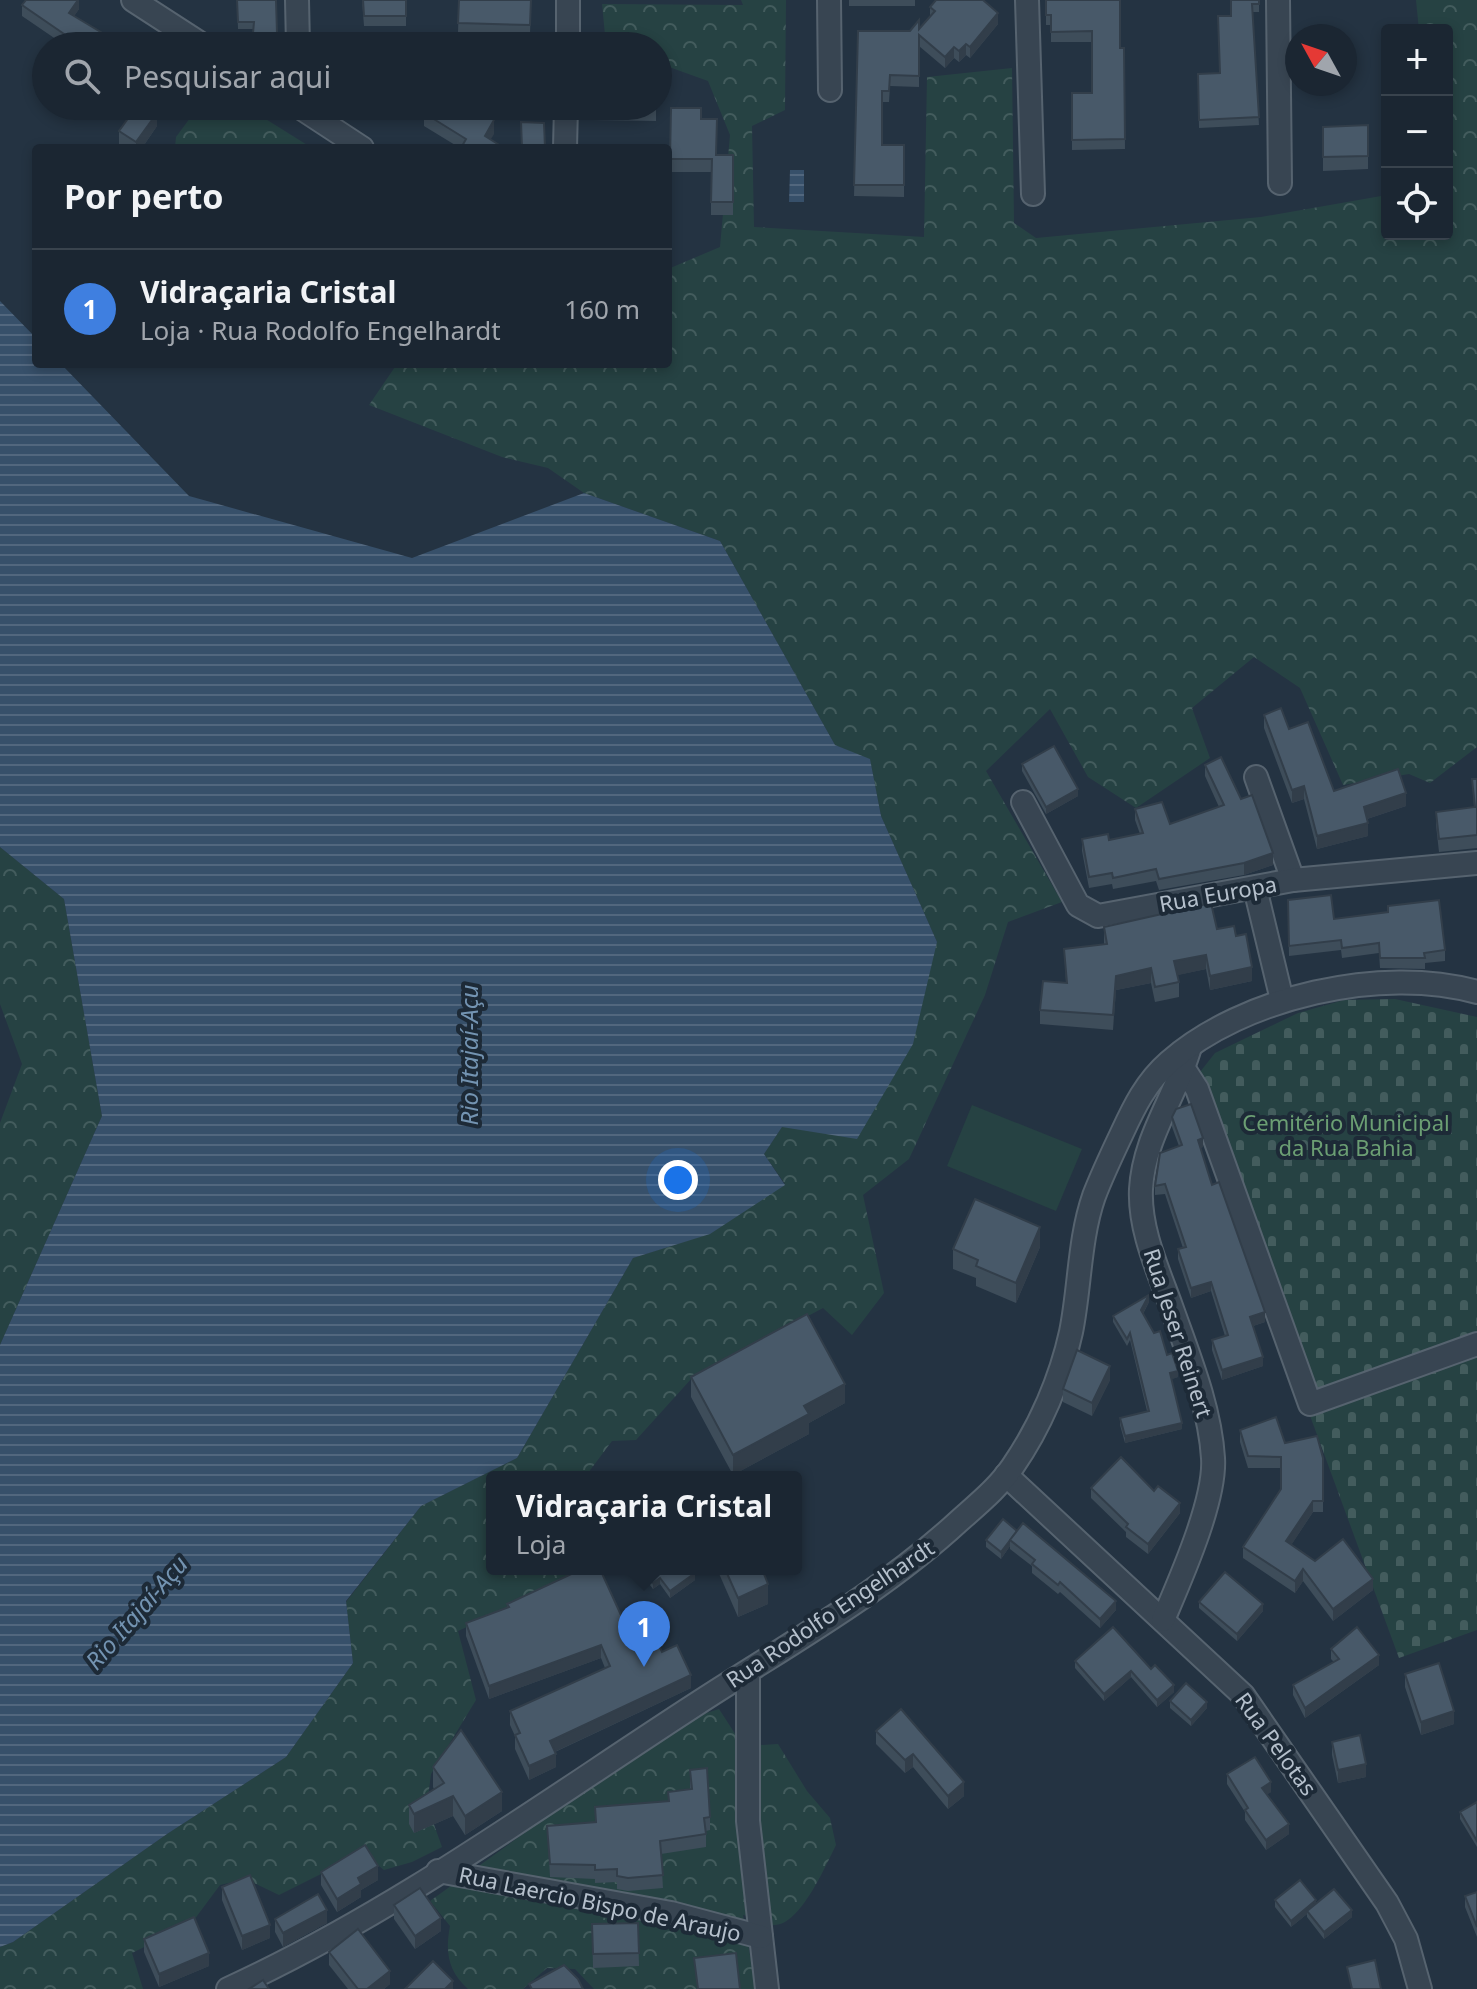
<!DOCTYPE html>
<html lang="pt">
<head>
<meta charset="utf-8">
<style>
	:root { --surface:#1b2632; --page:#242e3a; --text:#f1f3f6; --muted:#a0a5ac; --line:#39434d; --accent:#88bffe }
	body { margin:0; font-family:"Noto Sans",sans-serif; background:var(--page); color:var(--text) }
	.controls { position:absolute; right:24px; top:24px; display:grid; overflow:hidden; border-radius:8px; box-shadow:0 4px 12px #0003 }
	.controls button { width:72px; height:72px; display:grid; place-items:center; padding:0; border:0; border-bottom:2px solid var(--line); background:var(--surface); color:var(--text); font:40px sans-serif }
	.compass { position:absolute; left:1285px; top:24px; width:72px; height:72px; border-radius:50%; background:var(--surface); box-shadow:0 4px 12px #0003; rotate:310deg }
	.you { position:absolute; left:678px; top:1180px; width:28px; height:28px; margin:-20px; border:6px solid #fff; border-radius:50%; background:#1a73e8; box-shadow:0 0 0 12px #1a73e833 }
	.badge { display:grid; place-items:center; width:52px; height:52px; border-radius:50%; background:var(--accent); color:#fff; font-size:26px; font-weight:700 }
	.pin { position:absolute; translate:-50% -66px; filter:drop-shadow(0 2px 4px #0008) }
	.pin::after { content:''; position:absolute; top:42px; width:28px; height:24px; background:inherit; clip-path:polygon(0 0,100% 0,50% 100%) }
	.popup { position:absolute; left:486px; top:1471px; width:316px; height:104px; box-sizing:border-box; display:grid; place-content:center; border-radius:8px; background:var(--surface); filter:drop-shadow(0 2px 6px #0005); font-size:26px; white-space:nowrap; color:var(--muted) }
	.popup b { font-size:30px; color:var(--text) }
	.popup::after { content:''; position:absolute; left:50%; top:100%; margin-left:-16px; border:16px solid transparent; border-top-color:var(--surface) }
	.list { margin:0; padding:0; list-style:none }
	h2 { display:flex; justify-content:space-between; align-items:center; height:104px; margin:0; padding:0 32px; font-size:34px }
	h2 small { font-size:26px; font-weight:400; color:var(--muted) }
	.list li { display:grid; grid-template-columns:52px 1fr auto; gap:24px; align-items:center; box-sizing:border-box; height:120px; padding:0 32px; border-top:2px solid var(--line) }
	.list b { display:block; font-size:30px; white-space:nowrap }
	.list p { margin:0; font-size:26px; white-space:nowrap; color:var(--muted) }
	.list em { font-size:26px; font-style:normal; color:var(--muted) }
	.icon { flex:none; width:44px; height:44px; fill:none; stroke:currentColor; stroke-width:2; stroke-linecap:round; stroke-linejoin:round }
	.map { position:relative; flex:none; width:1477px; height:1989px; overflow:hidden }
	.search { position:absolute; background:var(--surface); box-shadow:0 4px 12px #0003; left:32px; top:32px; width:640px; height:88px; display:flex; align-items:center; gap:20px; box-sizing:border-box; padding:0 28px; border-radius:44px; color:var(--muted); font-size:30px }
	.panel { position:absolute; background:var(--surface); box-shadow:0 4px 12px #0003; left:32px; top:144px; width:640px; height:224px; border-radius:8px }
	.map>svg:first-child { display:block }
	.grass { fill:#264243 }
	.forest { fill:url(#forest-crowns) }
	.cemetery { fill:url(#cemetery-stones) }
	.water { fill:url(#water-rules) }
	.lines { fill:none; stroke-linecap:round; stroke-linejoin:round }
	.minor-casing { stroke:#56636f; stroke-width:26 }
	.minor { stroke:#384552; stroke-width:22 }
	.wall { fill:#3e4d5a }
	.shaded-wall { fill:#323e4a }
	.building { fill:#485969; stroke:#323e4a; stroke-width:2 }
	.labels { text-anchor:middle; stroke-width:8; stroke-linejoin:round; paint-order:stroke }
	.street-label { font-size:22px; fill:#b5c0cc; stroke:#1d2a37 }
	.park-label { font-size:22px; fill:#6b9e73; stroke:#1d2a37 }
	.water-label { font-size:24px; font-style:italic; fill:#7393b1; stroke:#1d2a37 }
</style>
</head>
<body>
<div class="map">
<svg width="1477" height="1989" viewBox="0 0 1477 1989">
	<defs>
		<pattern id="forest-crowns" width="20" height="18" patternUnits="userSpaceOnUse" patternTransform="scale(2)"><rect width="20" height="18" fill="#264243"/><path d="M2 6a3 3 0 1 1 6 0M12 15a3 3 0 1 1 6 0" fill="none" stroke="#435c5d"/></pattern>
		<pattern id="cemetery-stones" width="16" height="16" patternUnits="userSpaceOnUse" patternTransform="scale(2)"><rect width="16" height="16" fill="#264243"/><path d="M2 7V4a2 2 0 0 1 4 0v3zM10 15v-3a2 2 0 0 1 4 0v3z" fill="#435c5d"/></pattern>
		<pattern id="water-rules" width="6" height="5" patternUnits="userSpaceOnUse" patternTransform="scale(2)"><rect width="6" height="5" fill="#37506a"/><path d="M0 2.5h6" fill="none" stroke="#52677e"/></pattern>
	</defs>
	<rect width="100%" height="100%" fill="#243342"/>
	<path class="grass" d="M972,1105L1082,1149L1056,1211L947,1166Z"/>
	<g class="forest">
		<path d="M741,0H786L785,110L752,126L754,227L924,237L927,77L1012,68L1014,223L1036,238L1261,217L1387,195V234H1447V30H1419L1416,0H1477V747L1430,783L1409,774L1343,785L1300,688L1254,657L1192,708L1210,758L1136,808L1088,777L1050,709L986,771L1062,902L1008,922L985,995L909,1159L863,1195L884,1293L852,1335L823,1308L692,1378L636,1440L612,1441L585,1477H492V1569H595L458,1631L476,1700L431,1774L427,1805L442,1847L412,1862L384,1870L363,1853L279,1895L246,1879L220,1885L191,1924L132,1953L143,1989H0V1947L13,1942L167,1834L286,1757L353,1663L346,1602L421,1506L517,1458L633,1258L711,1233L785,1184L764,1154L782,1127L937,942L881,816L870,760L835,745L720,541L584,493L548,468L502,457L369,405L397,364H668V269L720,247L730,135L708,81L658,63V46L606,45L602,4L743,5Z"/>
		<path d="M199,106H245L312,148H175L176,137Z"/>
		<path d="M0,847L64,899L102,1116L0,1345V1123L22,1064L0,1004Z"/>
		<path d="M719,1709L743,1746L778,1744L807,1791L830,1818L836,1845C826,1865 800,1926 774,1925C765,1925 752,1917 743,1915L756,1989H594L575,1969L547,1968L523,1989H468C448,1971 445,1952 450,1926L430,1901L630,1757L697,1716Z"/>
	</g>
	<path class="cemetery" d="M1395,999L1477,1017V1630L1399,1658L1189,1086L1215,1053L1298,1013L1344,1000Z"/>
	<g class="water">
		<path d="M790,170H804V202H789Z"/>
		<path d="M0,301L36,338V364H61L189,496L412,558L584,493L720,541L835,745L870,759L881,816L937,942L913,1044L857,1139L782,1127L764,1154L785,1185L710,1234L633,1258L517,1458L421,1506L346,1601L353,1663L286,1757L167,1834L13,1942L0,1947V1345L102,1116L64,899L0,847Z"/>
	</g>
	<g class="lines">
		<g class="minor-casing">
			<g id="minor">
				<path d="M133,0L204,46"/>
				<path d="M297,0L298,46"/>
				<path d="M568,0V46"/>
				<path d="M829,0L830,90"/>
				<path d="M1027,0L1033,194"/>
				<path d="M1278,0L1280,183"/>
				<path d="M298,106L362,148"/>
				<path d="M565,148L566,106"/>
				<path d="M1256,777L1293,880"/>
				<path d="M1023,802L1078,905L1098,916L1293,880L1477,863"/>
				<path d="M1255,888L1282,1000"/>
				<path d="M1184,1069L1197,1089L1310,1404L1477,1344"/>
				<path d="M1006,1475L1243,1695L1387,1903L1406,1939L1420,1989"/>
				<path d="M1163,1620C1180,1580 1216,1500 1213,1458C1210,1407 1188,1354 1171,1306C1158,1270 1139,1229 1141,1189C1144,1136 1176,1097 1190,1047"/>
				<path d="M748,1673V1821L767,1989"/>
				<path d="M438,1871L671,1913L761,1937"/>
				<path d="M228,1989C394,1913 545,1802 698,1703C787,1645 881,1593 959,1521C978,1504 999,1487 1013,1466C1040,1427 1061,1378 1071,1332C1080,1288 1079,1239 1094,1196C1102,1175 1112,1154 1122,1133C1134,1107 1146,1082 1169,1062C1243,997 1382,965 1477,992"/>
			</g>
		</g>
		<use href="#minor" class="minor"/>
	</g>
	<g class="wall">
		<path d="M79,0V9L74,16L124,46H62L63,44L22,16V5Z"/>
		<path d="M237,0H276L277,39L253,40L254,29H238Z"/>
		<path d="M362,0H406V26H364Z"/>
		<path d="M459,0H531L530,35L458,33Z"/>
		<rect x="849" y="0" width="66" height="6"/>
		<path d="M1046,0L1120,48H1124L1125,149L1072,150V93H1092V42H1051V25H1046Z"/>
		<path d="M1259,0V12H1252L1259,125L1199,128L1198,74L1220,73L1231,16Z"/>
		<path d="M930,7L998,24L970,58L966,55L959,62L954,58L945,68L919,46V87L890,86L889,102H882V145H904V197L854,196L858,31H910L919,29L930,16Z"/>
		<path d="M426,106H469L494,134L460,148L424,126V113L428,107Z"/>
		<path d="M592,106H656V121L592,120Z"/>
		<path d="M671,108L701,119L716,155H733V215H711V172H670Z"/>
		<path d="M1368,125V169L1323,171V127Z"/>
		<path d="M157,126L142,148H126L119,144V131Z"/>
		<path d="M1264,715L1334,791L1406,806L1367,819L1368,836L1317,849L1304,799L1292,803L1264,728Z"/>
		<path d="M1022,764L1078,796L1046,814L1022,771Z"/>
		<path d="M1205,765L1273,865L1244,875L1159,890L1156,881L1113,889L1112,884L1089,888L1082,851V839L1109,840L1140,834L1135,820V809L1170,824L1219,807L1205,776Z"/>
		<path d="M1472,779H1477V848L1439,852L1436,825V812L1474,807Z"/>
		<path d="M1288,900L1334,919L1388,912V906L1445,950V961L1425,963V969L1380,968L1379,953L1342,958L1341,950L1289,956Z"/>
		<path d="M1104,927L1217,929L1236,936L1252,981L1210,990L1206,969L1177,975L1179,982V997L1155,1002L1151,983L1116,990L1113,1030L1040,1024V1010L1066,983L1064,949L1104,944Z"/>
		<path d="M1172,1117L1203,1147L1200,1148L1212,1185L1265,1322L1253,1326L1263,1366L1222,1380L1212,1350V1340L1225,1336L1211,1291L1191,1298L1178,1259V1249L1183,1248L1165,1194L1155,1195V1186L1179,1146L1172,1127Z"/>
		<path d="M1040,1247L1016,1303L976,1286V1278L953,1269V1249Z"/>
		<path d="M1149,1302L1143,1314L1178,1377L1171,1379L1182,1429L1125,1443L1120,1425V1418L1147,1411L1130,1340L1127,1346L1113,1322V1316Z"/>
		<path d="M691,1377L845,1403L809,1423V1434L733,1475L691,1397Z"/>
		<path d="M1110,1380L1092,1416L1063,1402V1389Z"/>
		<path d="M1240,1430L1285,1443L1323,1458V1512H1313L1291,1545L1315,1561L1373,1590L1333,1621L1303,1581L1295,1593L1243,1558V1547L1281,1489V1468H1248L1240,1442Z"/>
		<path d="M1091,1488L1154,1491L1180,1513L1148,1554L1126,1537V1532L1091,1498Z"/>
		<path d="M1003,1519L1116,1610L1100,1628L1060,1592L1058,1594L1032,1573V1566L1010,1549V1546L1001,1559L986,1547V1540Z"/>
		<path d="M638,1569H692L695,1580L670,1598L660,1584L653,1589Z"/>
		<path d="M717,1569H762L768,1604L738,1617Z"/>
		<path d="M1199,1602L1263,1611L1237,1641L1199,1608Z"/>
		<path d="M507,1604L625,1624L662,1652L691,1688L555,1752L556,1767L529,1780L515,1749V1736L510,1725V1711L605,1668L601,1658L489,1699L466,1636V1623L507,1608Z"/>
		<path d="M1331,1649L1379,1665L1305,1718L1293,1695V1685L1334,1662L1331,1659Z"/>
		<path d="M1075,1661L1151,1669L1174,1692L1157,1707L1131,1677L1104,1701L1075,1668Z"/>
		<path d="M1405,1674L1454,1724L1421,1735L1405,1687Z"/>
		<path d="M1170,1701L1207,1708L1191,1726L1170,1708Z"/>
		<path d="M901,1709L964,1796L948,1809L913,1767L905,1773L876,1744V1731Z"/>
		<path d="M1332,1742L1366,1777L1338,1783L1332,1755Z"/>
		<path d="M433,1767L502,1811L465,1835L453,1816L414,1833L409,1824V1805L434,1789L433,1787Z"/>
		<path d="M690,1770L710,1817V1830L706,1831V1847L661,1854L663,1888L628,1891L617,1889V1882L595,1883V1879L550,1877L547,1826L595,1822V1807L668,1801V1792L690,1789Z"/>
		<path d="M1227,1774L1271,1792L1267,1794L1289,1834L1266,1850L1245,1820V1812L1227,1784Z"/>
		<path d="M1477,1802V1847L1460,1819V1812Z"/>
		<path d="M321,1872L378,1880L361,1890V1897L337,1912L321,1885Z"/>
		<path d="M222,1887L270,1938L242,1950L222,1900Z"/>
		<path d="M1477,1892V1937L1465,1907V1896Z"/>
		<path d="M1275,1900L1316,1904L1352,1917L1324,1939L1307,1917V1914L1291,1927L1275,1907Z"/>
		<path d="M394,1905L441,1931L415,1949L394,1919Z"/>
		<path d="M275,1919L327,1923L283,1947L275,1932Z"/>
		<path d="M638,1923L639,1966L593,1968L592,1924Z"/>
		<path d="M144,1939L209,1966L159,1987L144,1952Z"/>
		<path d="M329,1952L390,1984L384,1989H348L329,1965Z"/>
	</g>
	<g class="shaded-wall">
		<path d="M78,0H79V9L69,24V13Z"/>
		<path d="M998,13V24L970,58V47Z"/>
		<path d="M966,44V55L959,62V51Z"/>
		<path d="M954,47V58L945,68V57Z"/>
		<path d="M157,113V126L142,148H136V142Z"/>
		<path d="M494,120V134L486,148L485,136Z"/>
		<path d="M1304,786V799L1292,803V790Z"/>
		<path d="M1078,789V796L1046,814V807Z"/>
		<path d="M1406,793V806L1364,820V807Z"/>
		<path d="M1368,823V836L1317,849V836Z"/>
		<path d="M1273,853V865L1244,875V863Z"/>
		<path d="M1206,955V969L1174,976V961Z"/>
		<path d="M1252,967V981L1210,990V976Z"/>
		<path d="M1151,968V983L1116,990L1113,1030L1116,976Z"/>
		<path d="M1203,1138V1147L1198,1149V1140Z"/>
		<path d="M1040,1227V1247L1016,1303V1283Z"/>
		<path d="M1211,1282V1291L1191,1298V1288Z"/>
		<path d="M1149,1295V1302L1141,1317V1310Z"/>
		<path d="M1265,1312V1322L1250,1327V1317Z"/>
		<path d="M1263,1357V1366L1222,1380V1370Z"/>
		<path d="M1110,1366V1380L1092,1416V1403Z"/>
		<path d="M1178,1371V1377L1170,1380V1373Z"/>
		<path d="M845,1384V1403L809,1423V1434L733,1475V1455L804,1406Z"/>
		<path d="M1182,1423V1429L1125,1443V1436Z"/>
		<path d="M1313,1501V1512L1286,1553V1541Z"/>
		<path d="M1180,1503V1513L1148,1554V1544Z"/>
		<path d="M1010,1540V1546L1001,1559V1552Z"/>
		<path d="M1303,1569V1581L1295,1593V1581Z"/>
		<path d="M695,1573V1580L670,1598V1591Z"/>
		<path d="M660,1578V1584L653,1589V1583Z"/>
		<path d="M1373,1579V1590L1333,1621V1609Z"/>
		<path d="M768,1584V1604L738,1617V1598Z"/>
		<path d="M1116,1601V1610L1100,1628V1619Z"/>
		<path d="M1263,1604V1611L1237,1641V1634Z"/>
		<path d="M601,1645V1658L489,1699V1686Z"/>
		<path d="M1379,1655V1665L1305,1718V1708Z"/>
		<path d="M1131,1671V1677L1104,1701V1694Z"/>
		<path d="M691,1675V1688L550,1754V1741Z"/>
		<path d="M1174,1685V1692L1157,1707V1700Z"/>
		<path d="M1207,1702V1708L1191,1726V1720Z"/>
		<path d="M1454,1711V1724L1421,1735V1722Z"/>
		<path d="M556,1754V1767L529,1780V1766Z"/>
		<path d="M913,1754V1767L905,1773V1760Z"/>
		<path d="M1366,1764V1777L1338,1783V1770Z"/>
		<path d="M964,1782V1796L948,1809V1796Z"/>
		<path d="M1271,1782V1792L1262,1798V1788Z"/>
		<path d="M502,1792V1811L465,1835V1816Z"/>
		<path d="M453,1796V1816L414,1833V1814Z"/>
		<path d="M1289,1824V1834L1266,1850V1840Z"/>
		<path d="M378,1866V1880L361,1890V1897L337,1912V1899L358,1878Z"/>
		<path d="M1316,1900V1907L1307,1911V1914L1291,1927V1921Z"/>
		<path d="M327,1910V1923L283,1947V1933Z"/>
		<path d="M1352,1910V1917L1324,1939V1932Z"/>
		<path d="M441,1918V1931L415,1949V1936Z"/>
		<path d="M270,1925V1938L242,1950V1936Z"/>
		<path d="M209,1953V1966L159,1987V1974Z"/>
		<path d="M390,1971V1984L384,1989H367Z"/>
		<path d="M453,1981V1989H445Z"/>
	</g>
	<g class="building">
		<path d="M26,0H78L69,13L124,46H64L62,45L67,36L22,5Z"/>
		<path d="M237,0H276L277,33H253L254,22H238Z"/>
		<path d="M363,0H406V16H364Z"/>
		<path d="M459,0H531L530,25L458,23Z"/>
		<path d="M936,0H983L998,13L970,47L966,44L959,51L954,47L945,57L919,35V76L890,75L889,91H882V145H904V185H854L858,31H910L919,20V29L935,11L930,7Z"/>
		<path d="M1046,0H1120V48H1124L1125,139L1072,140V93H1092V31L1051,32V15H1046Z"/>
		<path d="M1231,0H1259V4H1252L1259,117L1199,120L1198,74L1220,73L1218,16H1231Z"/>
		<path d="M158,35L173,46H150Z"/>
		<path d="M427,35L447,46H421Z"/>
		<path d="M137,106H147L157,113L136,142L119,131Z"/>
		<path d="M428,106H469L494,120L485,136L504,148H461L466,139L424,113Z"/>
		<path d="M592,106H656V108L592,107Z"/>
		<path d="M671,108H701V119H717L716,155H733V202H711L712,159H670Z"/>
		<path d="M521,122L544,123L545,148H522Z"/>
		<path d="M1368,125V156L1323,157V127Z"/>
		<path d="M1281,708L1289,729L1308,722L1334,791L1398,769L1406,793L1364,807L1368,823L1317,836L1304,786L1292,790L1264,715Z"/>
		<path d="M1054,746L1078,789L1046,807L1022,764Z"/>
		<path d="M1221,757L1241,799L1252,795L1273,853L1244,863L1159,879L1156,869L1113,878L1112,873L1089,877L1082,839L1108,834L1109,840L1143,833L1135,809L1162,802L1170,824L1224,805L1205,765Z"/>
		<path d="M1472,779H1477V835L1439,839L1436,812L1475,807Z"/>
		<path d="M1331,895L1334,919L1388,912V906L1439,900L1445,950L1424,953L1425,958H1380L1379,943L1342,948L1341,940L1289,946L1288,900Z"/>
		<path d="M1211,903L1217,929L1234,926L1236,936L1246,934L1252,967L1210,976L1206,955L1174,961L1179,982L1155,987L1151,968L1116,976L1113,1015L1040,1010L1043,981L1067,983L1064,949L1107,944L1104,927Z"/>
		<path d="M1191,1104L1203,1138L1198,1140L1212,1185L1219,1182L1265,1312L1250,1317L1263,1357L1222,1370L1212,1340L1228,1335L1211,1282L1191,1288L1178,1249L1186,1247L1165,1184L1155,1186L1160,1153L1182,1145L1172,1117L1176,1109Z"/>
		<path d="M975,1199L1040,1227L1016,1283L976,1266L978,1260L953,1249Z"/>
		<path d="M1149,1295L1141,1310L1154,1333L1160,1331L1167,1355L1172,1353L1178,1371L1170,1373L1182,1423L1125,1436L1120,1418L1149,1411L1130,1333L1127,1339L1113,1316Z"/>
		<path d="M807,1314L845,1384L804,1406L809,1414L733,1455L691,1377Z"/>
		<path d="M1077,1350L1110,1366L1092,1403L1063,1389Z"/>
		<path d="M1276,1417L1285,1443L1317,1436L1323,1458V1501H1313L1286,1541L1315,1561L1343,1539L1373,1579L1333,1609L1303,1569L1295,1581L1243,1547L1281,1489V1457L1248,1456L1240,1430Z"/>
		<path d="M1121,1457L1154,1491L1158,1486L1180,1503L1148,1544L1126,1527L1128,1524L1091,1488Z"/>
		<path d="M1003,1519L1017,1531L1001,1552L986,1540Z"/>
		<path d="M1023,1523L1116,1601L1100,1619L1060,1582L1058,1585L1032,1564L1035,1560L1010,1540Z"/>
		<path d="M582,1569H600L625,1624L645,1615L662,1652L677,1645L691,1675L550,1741L556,1754L529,1766L515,1735L520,1733L510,1711L610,1666L601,1645L489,1686L466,1623L509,1607L507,1604Z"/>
		<path d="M643,1569H692L695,1573L670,1591L660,1578L653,1583Z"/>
		<path d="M725,1569H762L768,1584L738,1598Z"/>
		<path d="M1225,1572L1263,1604L1237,1634L1199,1602Z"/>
		<path d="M1113,1627L1151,1669L1155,1665L1174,1685L1157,1700L1131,1671L1104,1694L1075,1661Z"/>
		<path d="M1357,1627L1379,1655L1305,1708L1293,1685L1339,1659L1331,1649Z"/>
		<path d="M1439,1663L1454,1711L1421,1722L1405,1674Z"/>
		<path d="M1186,1683L1207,1702L1191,1720L1170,1701Z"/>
		<path d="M901,1709L964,1782L948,1796L913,1754L905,1760L876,1731Z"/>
		<path d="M461,1730L502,1792L465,1816L453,1796L414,1814L409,1805L444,1783L433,1767Z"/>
		<path d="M1360,1735L1366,1764L1338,1770L1332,1742Z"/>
		<path d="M1255,1757L1271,1782L1262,1788L1289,1824L1266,1840L1245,1810L1248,1808L1227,1774Z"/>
		<path d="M707,1768L710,1817L704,1818L706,1834L660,1841L663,1875L628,1878L617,1876V1869L595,1870V1865L550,1864L547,1826L596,1822L595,1807L669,1801L668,1792L692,1789L690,1770Z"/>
		<path d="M1477,1802V1841L1460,1812Z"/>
		<path d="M365,1845L378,1866L358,1878L361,1884L337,1899L321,1872Z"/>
		<path d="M250,1875L270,1925L242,1936L222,1887Z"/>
		<path d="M1300,1880L1316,1900L1291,1921L1275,1900Z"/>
		<path d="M420,1888L441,1918L415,1936L394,1905Z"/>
		<path d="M1334,1889L1352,1910L1324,1932L1307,1911Z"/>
		<path d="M1477,1892V1927L1465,1896Z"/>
		<path d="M318,1894L327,1910L283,1933L275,1919Z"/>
		<path d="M194,1917L209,1953L159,1974L144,1939Z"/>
		<path d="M638,1923L639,1953L593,1954L592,1924Z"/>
		<path d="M358,1929L390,1971L367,1989H358L329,1952Z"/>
		<path d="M736,1953L740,1989H698L694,1958Z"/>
		<path d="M1375,1960L1381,1989H1352L1347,1967Z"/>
		<path d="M433,1961L453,1981L445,1989H405Z"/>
		<path d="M564,1965L578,1979L583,1989H532L529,1984Z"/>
		<path d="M263,1980L269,1989H249Z"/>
	</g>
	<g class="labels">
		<g class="street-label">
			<text transform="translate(1218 894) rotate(-10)" y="8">Rua Europa</text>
			<text transform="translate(1178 1333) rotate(72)" y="8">Rua Jeser Reinert</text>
			<text transform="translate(830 1614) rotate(-34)" y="8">Rua Rodolfo Engelhardt</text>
			<text transform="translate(1276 1744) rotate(54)" y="8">Rua Pelotas</text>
			<text transform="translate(600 1904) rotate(12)" y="8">Rua Laercio Bispo de Araujo</text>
		</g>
		<g class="park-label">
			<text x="1346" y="1131">Cemitério Municipal<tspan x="1346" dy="25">da Rua Bahia</tspan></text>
		</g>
		<g class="water-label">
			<text transform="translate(470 1055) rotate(-90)" y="8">Rio Itajaí-Açu</text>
			<text transform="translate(137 1613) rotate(-49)" y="8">Rio Itajaí-Açu</text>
		</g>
	</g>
</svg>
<div class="controls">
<button>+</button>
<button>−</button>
<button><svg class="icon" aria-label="locate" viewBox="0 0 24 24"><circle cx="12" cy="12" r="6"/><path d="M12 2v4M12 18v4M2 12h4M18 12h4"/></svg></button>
</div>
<svg class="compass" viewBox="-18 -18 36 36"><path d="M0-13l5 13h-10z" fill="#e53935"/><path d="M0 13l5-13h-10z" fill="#a0a5ac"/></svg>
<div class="you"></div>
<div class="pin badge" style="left:644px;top:1667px;background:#3f7fe0">1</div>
<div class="popup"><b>Vidraçaria Cristal</b>Loja</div>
<div class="search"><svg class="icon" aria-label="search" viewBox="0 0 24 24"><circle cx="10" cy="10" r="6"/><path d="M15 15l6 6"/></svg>Pesquisar aqui</div>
<section class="panel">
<h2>Por perto<small></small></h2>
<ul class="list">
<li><span class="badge" style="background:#3f7fe0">1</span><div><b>Vidraçaria Cristal</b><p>Loja · Rua Rodolfo Engelhardt</p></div><em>160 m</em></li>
</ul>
</section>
</div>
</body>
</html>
